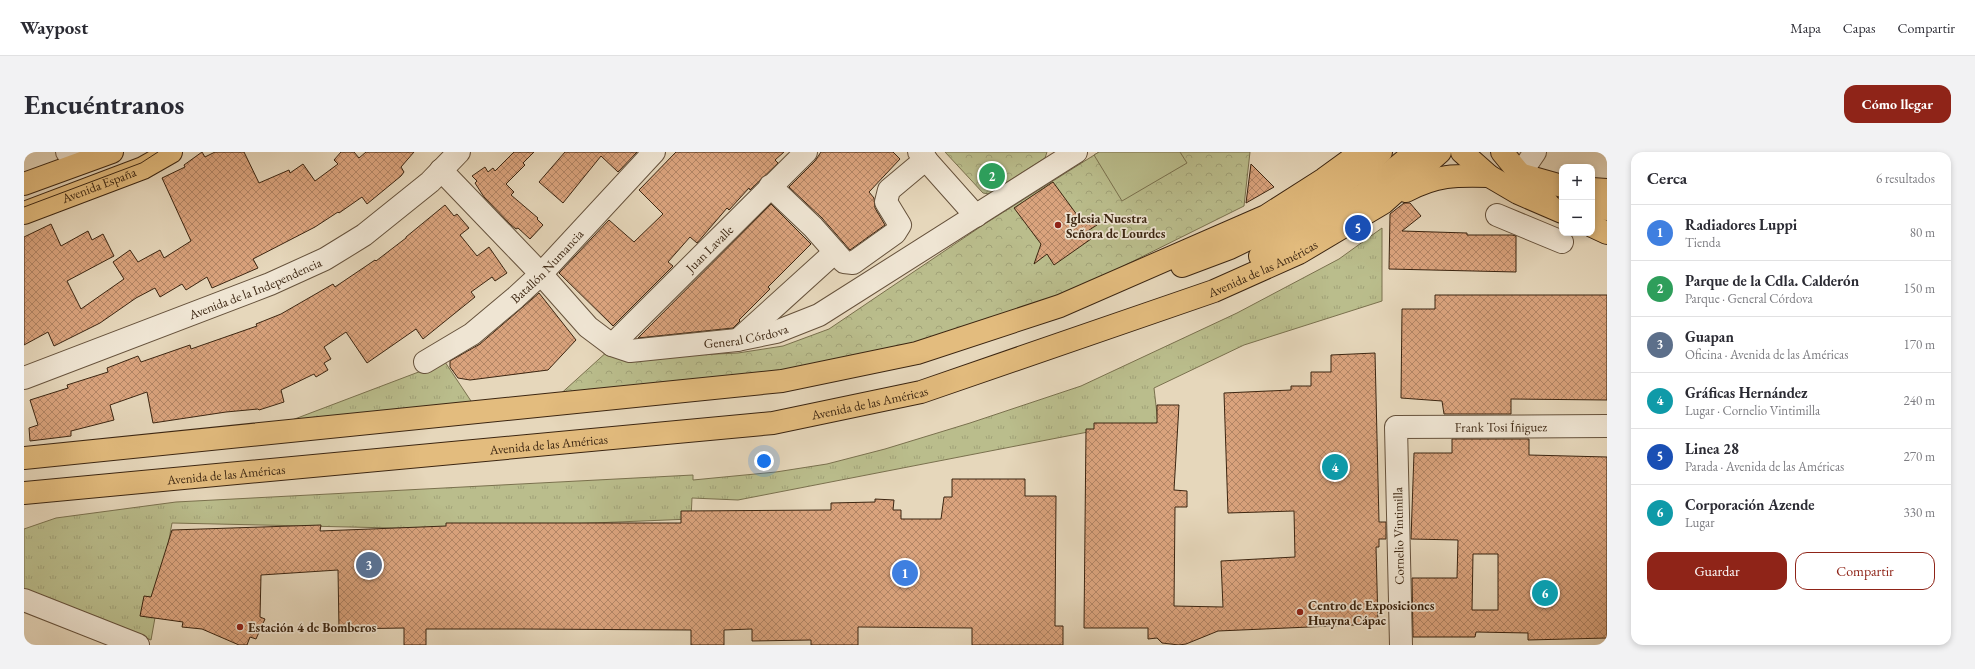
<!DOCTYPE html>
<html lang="es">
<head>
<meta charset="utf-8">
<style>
	:root { --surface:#fff; --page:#f2f2f3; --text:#2b2b33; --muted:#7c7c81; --line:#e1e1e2; --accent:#8f2418 }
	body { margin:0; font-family:"EB Garamond",serif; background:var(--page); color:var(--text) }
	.controls { position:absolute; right:12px; top:12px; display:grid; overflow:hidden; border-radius:8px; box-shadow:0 2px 6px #0003 }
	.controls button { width:36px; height:36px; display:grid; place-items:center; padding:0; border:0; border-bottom:1px solid var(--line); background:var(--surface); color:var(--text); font:20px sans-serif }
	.you { position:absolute; left:740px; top:309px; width:14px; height:14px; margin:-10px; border:3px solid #fff; border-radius:50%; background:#1a73e8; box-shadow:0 0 0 6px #1a73e833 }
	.badge { display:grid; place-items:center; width:26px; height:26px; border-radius:50%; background:var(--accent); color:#fff; font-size:13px; font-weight:700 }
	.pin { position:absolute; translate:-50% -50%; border:2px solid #fff; box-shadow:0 1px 4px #0006 }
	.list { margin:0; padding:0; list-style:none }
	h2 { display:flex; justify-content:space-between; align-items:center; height:52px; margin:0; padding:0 16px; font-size:17px }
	h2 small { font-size:13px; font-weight:400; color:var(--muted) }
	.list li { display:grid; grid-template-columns:26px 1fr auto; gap:12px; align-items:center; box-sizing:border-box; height:56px; padding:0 16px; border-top:1px solid var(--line) }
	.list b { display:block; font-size:15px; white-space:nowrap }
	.list p { margin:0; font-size:13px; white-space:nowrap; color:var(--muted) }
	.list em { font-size:13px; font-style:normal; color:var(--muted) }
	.actions { display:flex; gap:8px; padding:12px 16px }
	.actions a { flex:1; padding:9px 0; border:1px solid var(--accent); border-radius:12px; text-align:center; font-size:14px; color:var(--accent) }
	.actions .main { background:var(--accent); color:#fff }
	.map { position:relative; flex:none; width:1583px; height:493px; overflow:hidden; border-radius:12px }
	header { display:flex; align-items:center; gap:24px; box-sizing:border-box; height:56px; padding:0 20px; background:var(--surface); border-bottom:1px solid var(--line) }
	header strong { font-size:19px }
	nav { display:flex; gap:22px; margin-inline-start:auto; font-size:14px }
	.intro { display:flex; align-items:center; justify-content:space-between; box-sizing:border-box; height:96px; padding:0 24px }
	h1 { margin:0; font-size:28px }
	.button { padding:10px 18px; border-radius:12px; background:var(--accent); color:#fff; font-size:14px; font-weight:700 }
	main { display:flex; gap:24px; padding:0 24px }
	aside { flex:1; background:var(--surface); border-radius:12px; box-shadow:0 2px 6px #0003 }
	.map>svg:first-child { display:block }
	.grass { fill:url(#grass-tufts); stroke:#7a714e }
	.forest { fill:url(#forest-crowns); stroke:#7a714e }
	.pitch { fill:#babd8c; stroke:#7a714e }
	.building { fill:url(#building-cross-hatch); stroke:#3b2511; fill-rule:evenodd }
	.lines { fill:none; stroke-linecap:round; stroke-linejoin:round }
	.minor-casing { stroke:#66523c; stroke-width:24 }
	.major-casing { stroke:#3b2511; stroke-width:24 }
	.minor { stroke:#efe5d3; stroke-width:22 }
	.major { stroke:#e3bc7e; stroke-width:22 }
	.tram { stroke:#3b2511; stroke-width:1 }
	.poi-dot { fill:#8f2418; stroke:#efe5d3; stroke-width:1.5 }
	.labels { text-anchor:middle; stroke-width:3.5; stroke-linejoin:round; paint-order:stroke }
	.street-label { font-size:13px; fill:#3b2511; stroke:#efe5d3 }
	.poi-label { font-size:13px; font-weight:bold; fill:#3b2511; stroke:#efe5d3; text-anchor:start }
</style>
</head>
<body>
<header>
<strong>Waypost</strong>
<nav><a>Mapa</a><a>Capas</a><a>Compartir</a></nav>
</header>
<div class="intro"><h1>Encuéntranos</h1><a class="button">Cómo llegar</a></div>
<main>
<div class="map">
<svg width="1583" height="493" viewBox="0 0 1583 493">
	<defs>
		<pattern id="grass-tufts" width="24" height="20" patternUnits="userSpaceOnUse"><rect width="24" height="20" fill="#babd8c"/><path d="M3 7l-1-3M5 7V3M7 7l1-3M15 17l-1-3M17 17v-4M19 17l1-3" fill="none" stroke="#a1a278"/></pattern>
		<pattern id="forest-crowns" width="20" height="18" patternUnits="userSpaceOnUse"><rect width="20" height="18" fill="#babd8c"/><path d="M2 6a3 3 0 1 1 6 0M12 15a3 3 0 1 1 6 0" fill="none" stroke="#a1a278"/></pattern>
		<pattern id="building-cross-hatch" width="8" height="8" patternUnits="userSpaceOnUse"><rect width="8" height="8" fill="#daa37d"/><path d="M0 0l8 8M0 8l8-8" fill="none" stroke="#b28565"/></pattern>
	</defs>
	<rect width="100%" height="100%" fill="#e6d7bb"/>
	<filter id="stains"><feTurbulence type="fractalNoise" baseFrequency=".005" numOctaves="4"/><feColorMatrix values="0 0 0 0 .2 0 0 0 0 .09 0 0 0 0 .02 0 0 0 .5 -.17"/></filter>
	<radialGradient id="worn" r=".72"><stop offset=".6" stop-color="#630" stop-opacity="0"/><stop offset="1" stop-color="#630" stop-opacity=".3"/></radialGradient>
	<g class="grass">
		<path d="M1358,76V149L1220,193L1130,236L1134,271L1064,280L714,348L668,346L667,367L496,374L370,376L148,371L127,488L0,437V377L32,366L152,350L669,323V328L752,320L803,312L861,297L946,271L1057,234L1213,161L1315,107Z"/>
		<path d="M421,210L451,255L239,279Z"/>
	</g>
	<g class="forest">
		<path d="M921,0H1023L1021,6L965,42L959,41Z"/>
		<path d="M1075,0H1226L1220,54L1031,148L891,194L757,225L532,246L585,198L605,206L714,201L759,194L805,177L959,73Z"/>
	</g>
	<path class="pitch" d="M1075,0H1156L1163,11L1098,49L1070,3Z"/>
	<g class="building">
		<path d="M178,0L181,5L191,0H220L235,31L265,18L266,21L279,12L291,29L314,12L310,8L317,0H330L335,6L342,0H390L377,15L380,20L377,24L343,52L338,45L315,61L314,60L291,75L229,107L234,116L188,136L183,125L162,138L158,132L136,145L131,136L112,146L76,171L30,194L24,180L0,193V85L27,72L37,94L64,79L68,88L79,82L90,104L43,129L57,157L100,127L89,110L106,98L114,110L136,98L140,106L167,89L138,26L161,15L160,13Z"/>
		<path d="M490,0H510L499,11L501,13L482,32L490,40L487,43L514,66L513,67L519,73L506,87L494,76L492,77L487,73L460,45L451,31L453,29L448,24L461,15L464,20L469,16L471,19Z"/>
		<path d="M541,0H613L594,20L577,4L539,51L515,30Z"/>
		<path d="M652,0H760L751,8L754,11L726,38L725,36L705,58L703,56L673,91L666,85L644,110L649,114L589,174L535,121L585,68L610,90L639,62L615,38Z"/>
		<path d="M797,0H869L876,7L845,40L850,46L851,56L861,73L826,98L798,66L765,35L791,9Z"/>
		<path d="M1227,12L1250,35L1222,51Z"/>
		<path d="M1029,30L1056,67L1073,73L1062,80L1067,87L1030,113L1023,102L1010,112L1017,92L990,56Z"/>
		<path d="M1380,51H1386L1397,64L1378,79L1443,81V83H1488L1492,84V120L1365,117L1366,62Z"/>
		<path d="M747,52L787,92L744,135L746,137L715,168L716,169L709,176L614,186Z"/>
		<path d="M421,53L430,64L433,62L445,76L436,83L453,104L465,95L483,121L471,129L468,125L447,140L451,145L399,187L392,177L343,211L322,180L300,195L307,207L300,211L304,218L292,225L290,222L257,238L260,250L235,258L234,257L202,260L129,271L123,240L86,253L90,268L47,279V284L6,289L5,276L14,273L6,248L44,236L43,233L84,220L83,216L114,204L117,210L166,193L167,197L233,174L232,172L257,162L309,132L311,135L351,108L352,109L382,86V85Z"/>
		<path d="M515,141L552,188L524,218L446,228L434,226L426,215V209L456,192Z"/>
		<path d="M1411,143H1583V248L1487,247V262H1420L1418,249L1377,246L1378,157H1411Z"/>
		<path d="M1351,201L1355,370H1362V387H1355V395H1352L1354,472L1194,479L1162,492L1155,493L1138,491L1133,486L1124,487V476H1060L1062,277H1070V271H1133V253H1155L1150,338L1163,339V355H1151L1150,454L1199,455L1197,409L1271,405L1270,359L1204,361L1200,241L1267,238V234H1287V220H1307V203Z"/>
		<path d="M1428,287H1505V303L1583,305V486L1504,488V481L1452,480L1451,485H1389L1388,426H1433L1434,388L1387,387L1390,301H1428ZM1449,402H1474V458H1448Z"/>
		<path d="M928,327H1001V344H1032L1031,474H1039V493H948V476L834,475V493H787V488L728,489V477L700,478V493H667V478L498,477H402V493H380V476L315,477L314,418L237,423L236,465L241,467L232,487L226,485L223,493H215L178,477L158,475L159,470L116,464L120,444L127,445L148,378L297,373L296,379L422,374V371H657V359L807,358V351L851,350V347L870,348L869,358H877V367H917L920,345H928Z"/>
	</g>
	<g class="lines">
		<g class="minor-casing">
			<g id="minor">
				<path d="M43,0L53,12"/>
				<path d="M895,0L952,64"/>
				<path id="s1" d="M417,18L517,122L564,175L588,193L606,199L713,188L752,180L795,163L1052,0"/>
				<path d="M1496,22L1511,0"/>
				<path d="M746,34L789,75L820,110L829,111L871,81L876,73L862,50L865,38L902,7"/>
				<path d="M1473,63L1538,90"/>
				<path d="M714,188L811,100"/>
				<path id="s2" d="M588,193L782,0"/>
				<path id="s3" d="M401,210L448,182L491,146L517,122L630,0"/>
				<path id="s4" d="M0,226L246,132L301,107L340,83L406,30L435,0"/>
				<path d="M0,448L114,493"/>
				<path id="s5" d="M1377,493L1372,275L1583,274"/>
			</g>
		</g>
		<g class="major-casing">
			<g id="major">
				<path d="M1438,0L1465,24L1494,41L1538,60"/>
				<path d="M1478,0L1496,22L1523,50"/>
				<path d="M1499,23L1538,34"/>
				<path d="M0,32L88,0"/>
				<path d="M1568,37L1583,38"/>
				<path d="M1382,39C1412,23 1431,23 1465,24"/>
				<path d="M1568,56L1583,57"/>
				<path id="s6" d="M0,61L119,16L147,0"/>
				<path d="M1568,74L1583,81"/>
				<path d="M1236,104L1294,74L1340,42L1391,0"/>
				<path d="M1158,114L1206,96L1281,59L1338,17L1357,0"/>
				<path d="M0,306L758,229L893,201L1036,154L1242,64L1300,27L1337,0"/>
				<path id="s7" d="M0,341L749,271L897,240L1190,139L1275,101L1359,51L1416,0"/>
			</g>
		</g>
		<use href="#minor" class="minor"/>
		<use href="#major" class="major"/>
		<path class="tram" d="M0,55L117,11L134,0"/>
	</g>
	<g class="poi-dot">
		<circle cx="1034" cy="73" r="4"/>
		<circle cx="1276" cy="460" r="4"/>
		<circle cx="216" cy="475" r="4"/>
	</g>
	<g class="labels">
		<g class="street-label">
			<text dy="5" stroke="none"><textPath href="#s6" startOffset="80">Avenida España</textPath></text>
			<text dy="5" stroke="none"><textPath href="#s2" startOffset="137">Juan Lavalle</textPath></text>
			<text dy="5" stroke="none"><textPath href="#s3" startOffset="156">Batallón Numancia</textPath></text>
			<text dy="5" stroke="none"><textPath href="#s7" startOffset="1267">Avenida de las Américas</textPath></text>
			<text dy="5" stroke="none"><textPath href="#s4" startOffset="248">Avenida de la Independencia</textPath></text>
			<text dy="5" stroke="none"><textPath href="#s1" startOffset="381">General Córdova</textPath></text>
			<text dy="5" stroke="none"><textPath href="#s7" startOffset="851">Avenida de las Américas</textPath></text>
			<text dy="5" stroke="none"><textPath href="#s5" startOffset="323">Frank Tosi Íñiguez</textPath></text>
			<text dy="5" stroke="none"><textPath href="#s7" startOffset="527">Avenida de las Américas</textPath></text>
			<text dy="5" stroke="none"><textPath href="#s7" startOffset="203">Avenida de las Américas</textPath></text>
			<text transform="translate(1374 384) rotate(-91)" y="5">Cornelio Vintimilla</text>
		</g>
		<g class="poi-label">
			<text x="1042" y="71">Iglesia Nuestra<tspan x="1042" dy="15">Señora de Lourdes</tspan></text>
			<text x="1284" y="458">Centro de Exposiciones<tspan x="1284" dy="15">Huayna Cápac</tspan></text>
			<text x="224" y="480">Estación 4 de Bomberos</text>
		</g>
	</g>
	<rect width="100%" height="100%" filter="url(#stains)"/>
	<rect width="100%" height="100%" fill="url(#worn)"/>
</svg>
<div class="controls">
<button>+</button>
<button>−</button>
</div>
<div class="you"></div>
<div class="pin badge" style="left:881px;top:421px;background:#3f7fe0">1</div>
<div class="pin badge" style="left:968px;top:24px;background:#2e9e5b">2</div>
<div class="pin badge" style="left:345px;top:413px;background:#5c6f8a">3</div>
<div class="pin badge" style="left:1311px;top:315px;background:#0f9aa8">4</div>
<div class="pin badge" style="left:1334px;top:76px;background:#1a4fb4">5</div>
<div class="pin badge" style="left:1521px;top:441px;background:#0f9aa8">6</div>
</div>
<aside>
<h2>Cerca<small>6 resultados</small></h2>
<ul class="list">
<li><span class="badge" style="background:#3f7fe0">1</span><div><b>Radiadores Luppi</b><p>Tienda</p></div><em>80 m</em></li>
<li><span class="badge" style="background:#2e9e5b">2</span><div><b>Parque de la Cdla. Calderón</b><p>Parque · General Córdova</p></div><em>150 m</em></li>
<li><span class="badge" style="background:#5c6f8a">3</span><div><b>Guapan</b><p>Oficina · Avenida de las Américas</p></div><em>170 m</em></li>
<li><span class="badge" style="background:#0f9aa8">4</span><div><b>Gráficas Hernández</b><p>Lugar · Cornelio Vintimilla</p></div><em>240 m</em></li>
<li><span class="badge" style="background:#1a4fb4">5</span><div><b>Linea 28</b><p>Parada · Avenida de las Américas</p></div><em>270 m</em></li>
<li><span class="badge" style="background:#0f9aa8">6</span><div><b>Corporación Azende</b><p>Lugar</p></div><em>330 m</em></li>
</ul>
<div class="actions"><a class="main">Guardar</a><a>Compartir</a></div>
</aside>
</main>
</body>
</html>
